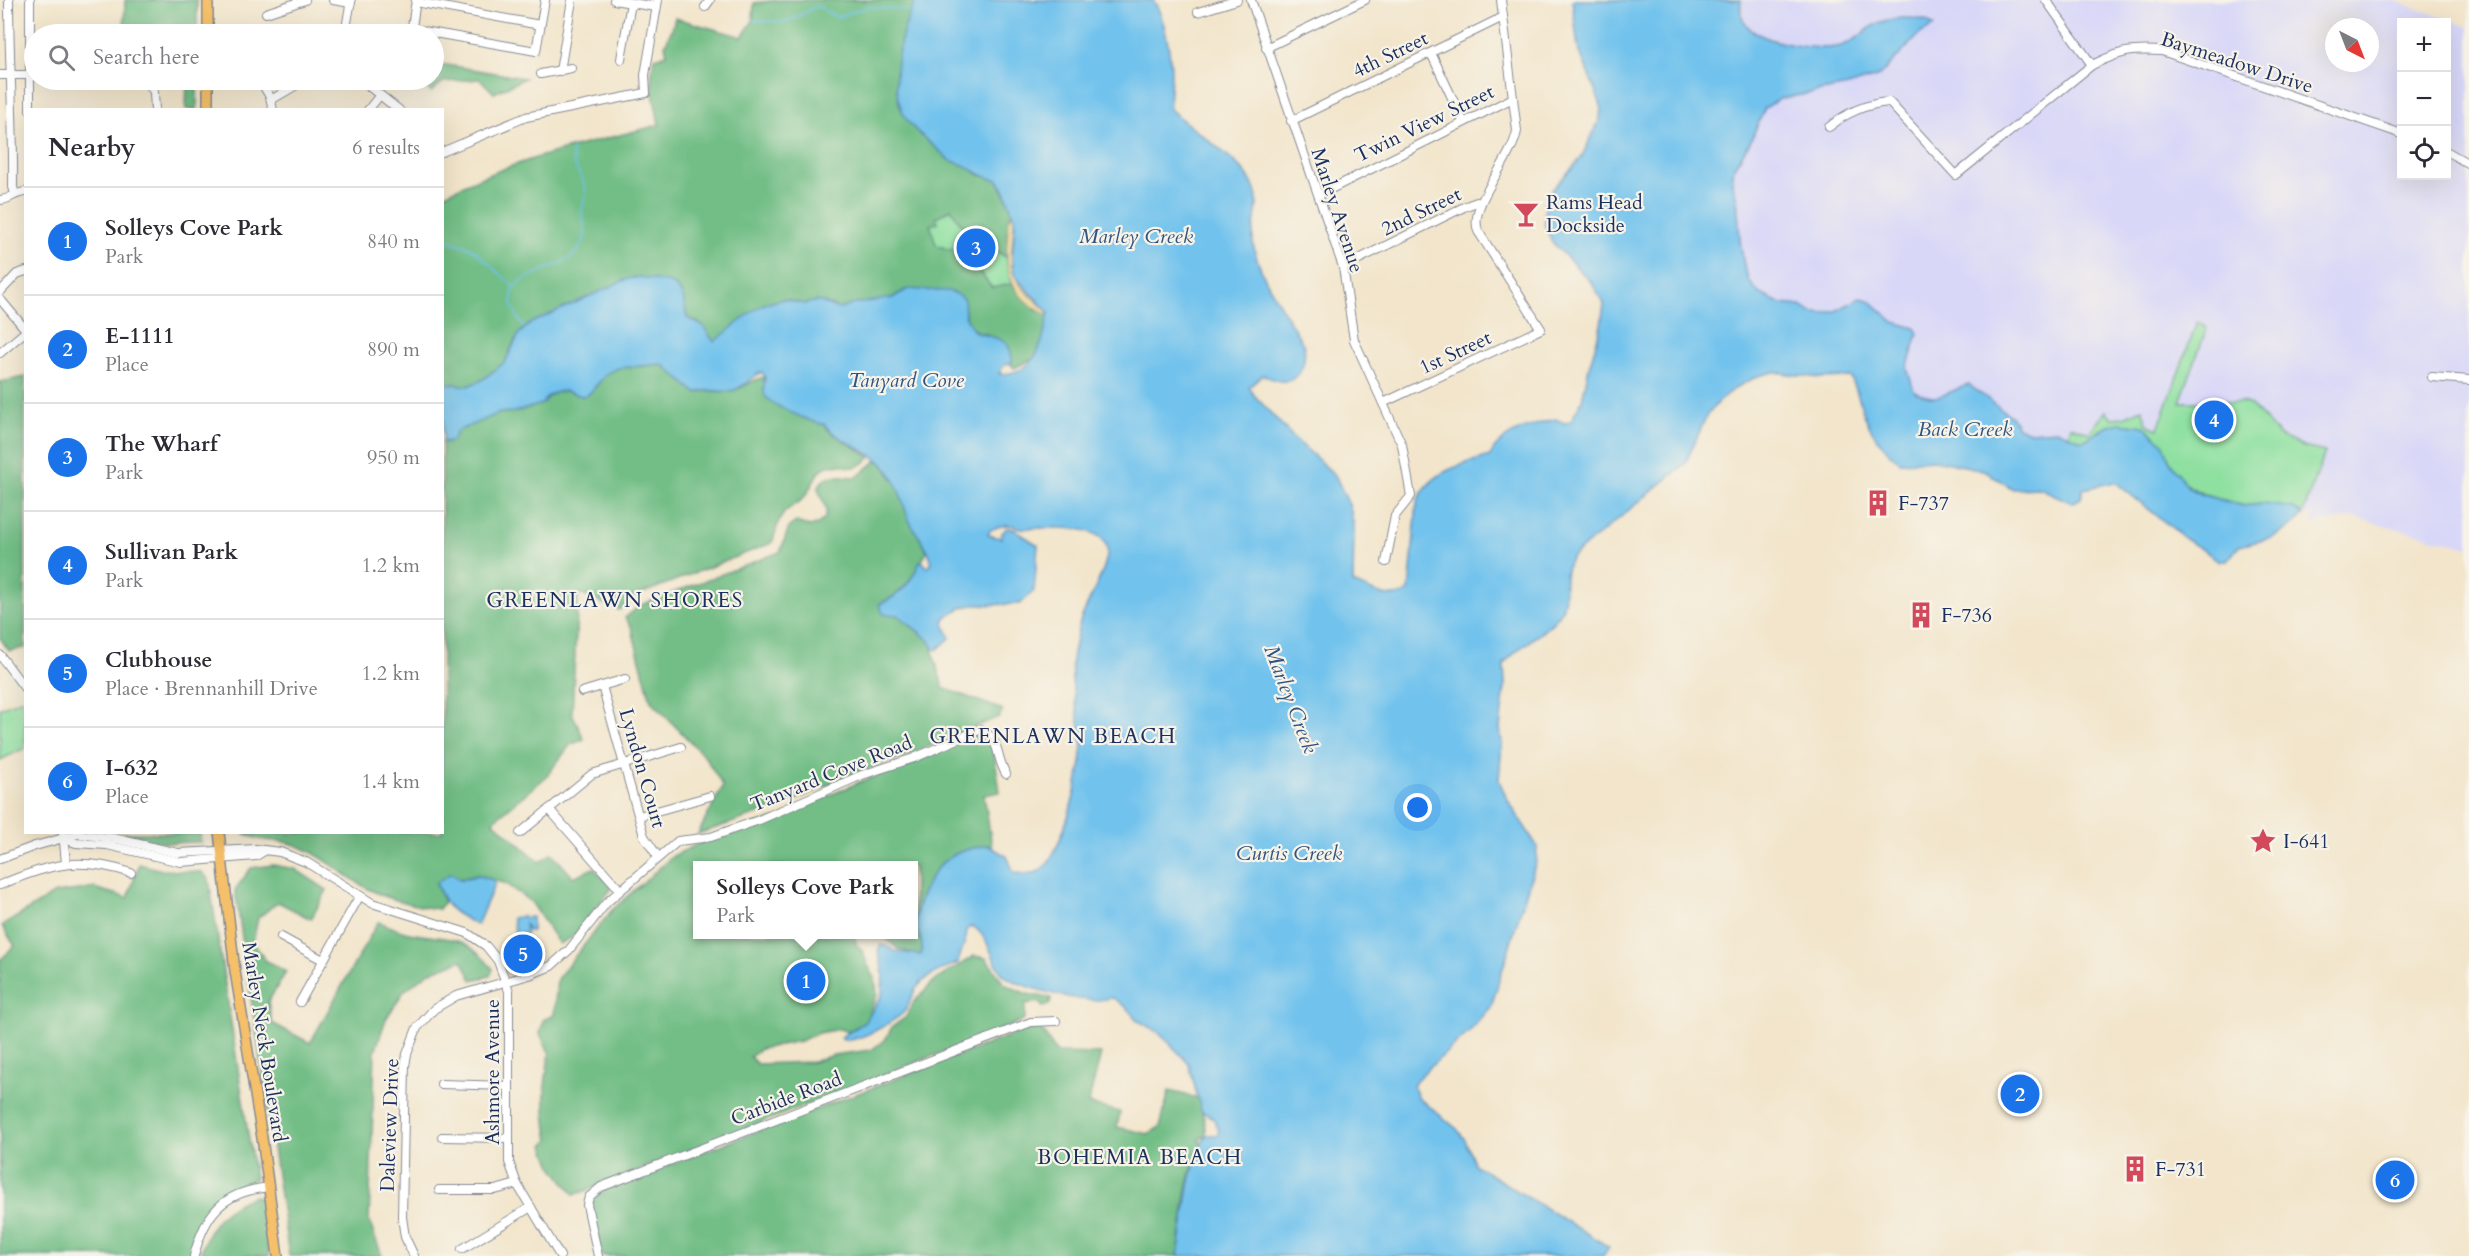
<!DOCTYPE html>
<html lang="en">
<head>
<meta charset="utf-8">
<style>
	:root { --surface:#fff; --page:#f7f7f7; --text:#2b2b33; --muted:#7c7c81; --line:#e1e1e2; --accent:#1a73e8 }
	body { margin:0; font-family:Cardo,serif; background:var(--page); color:var(--text) }
	.controls { position:absolute; right:18px; top:18px; display:grid; overflow:hidden; border-radius:0px; box-shadow:0 6px 24px #0002 }
	.controls button { width:54px; height:54px; display:grid; place-items:center; padding:0; border:0; border-bottom:2px solid var(--line); background:var(--surface); color:var(--text); font:30px sans-serif }
	.compass { position:absolute; left:2325px; top:18px; width:54px; height:54px; border-radius:50%; background:var(--surface); box-shadow:0 6px 24px #0002; rotate:138deg }
	.you { position:absolute; left:1418px; top:808px; width:21px; height:21px; margin:-15px; border:4px solid #fff; border-radius:50%; background:#1a73e8; box-shadow:0 0 0 9px #1a73e833 }
	.badge { display:grid; place-items:center; width:39px; height:39px; border-radius:50%; background:var(--accent); color:#fff; font-size:20px; font-weight:700 }
	.pin { position:absolute; translate:-50% -50%; border:3px solid #fff; box-shadow:0 2px 6px #0006 }
	.popup { position:absolute; left:693px; top:861px; width:225px; height:78px; box-sizing:border-box; display:grid; place-content:center; border-radius:0px; background:var(--surface); filter:drop-shadow(0 2px 4px #0005); font-size:20px; white-space:nowrap; color:var(--muted) }
	.popup b { font-size:22px; color:var(--text) }
	.popup::after { content:''; position:absolute; left:50%; top:100%; margin-left:-12px; border:12px solid transparent; border-top-color:var(--surface) }
	.list { margin:0; padding:0; list-style:none }
	h2 { display:flex; justify-content:space-between; align-items:center; height:78px; margin:0; padding:0 24px; font-size:26px }
	h2 small { font-size:20px; font-weight:400; color:var(--muted) }
	.list li { display:grid; grid-template-columns:39px 1fr auto; gap:18px; align-items:center; box-sizing:border-box; height:108px; padding:0 24px; border-top:2px solid var(--line) }
	.list b { display:block; font-size:22px; white-space:nowrap }
	.list p { margin:0; font-size:20px; white-space:nowrap; color:var(--muted) }
	.list em { font-size:20px; font-style:normal; color:var(--muted) }
	.icon { flex:none; width:33px; height:33px; fill:none; stroke:currentColor; stroke-width:2; stroke-linecap:round; stroke-linejoin:round }
	.map { position:relative; flex:none; width:2469px; height:1256px; overflow:hidden }
	.search { position:absolute; background:var(--surface); box-shadow:0 6px 24px #0002; left:24px; top:24px; width:420px; height:66px; display:flex; align-items:center; gap:15px; box-sizing:border-box; padding:0 21px; border-radius:33px; color:var(--muted); font-size:22px }
	.panel { position:absolute; background:var(--surface); box-shadow:0 6px 24px #0002; left:24px; top:108px; width:420px; height:726px; border-radius:0px }
	.map>svg:first-child { display:block }
	.built { fill:#d8d7f8; fill-rule:evenodd }
	.green { fill:#8ee0a0; stroke:#54887f; stroke-width:1.5 }
	.forest { fill:#72be86; stroke:#467672; stroke-width:1.5 }
	.sand { fill:#eeda9e; stroke:#84847e; stroke-width:1.5 }
	.water { fill:#71c2ed; stroke:#4678a6; stroke-width:1.5 }
	.lines { fill:none; stroke-linecap:round; stroke-linejoin:round }
	.stream { stroke:#71c2ed; stroke-width:1.5 }
	.minor-casing { stroke:#868a94; stroke-width:10 }
	.major-casing { stroke:#868a94; stroke-width:12 }
	.minor { stroke:#fff; stroke-width:8 }
	.major { stroke:#f6c06b; stroke-width:9 }
	.labels { text-anchor:middle; stroke-width:4.5; stroke-linejoin:round; paint-order:stroke }
	.street-label { font-size:20px; fill:#1b2f5e; stroke:#f7f3e8 }
	.poi-label { font-size:20px; fill:#1b2f5e; stroke:#f7f3e8; text-anchor:start }
	.water-label { font-size:21px; font-style:italic; fill:#305482; stroke:#f7f3e8 }
	.neighbourhood-label { font-size:21px; letter-spacing:1.5px; fill:#1b2f5e; stroke:#f7f3e8 }
</style>
</head>
<body>
<div class="map">
<svg width="2469" height="1256" viewBox="0 0 2469 1256">
	<rect width="100%" height="100%" fill="#f7f3e8"/>
	<filter id="ink" filterUnits="userSpaceOnUse"><feTurbulence type="fractalNoise" baseFrequency=".0167" numOctaves="2"/><feDisplacementMap in="SourceGraphic" scale="12" xChannelSelector="R" yChannelSelector="G"/><feConvolveMatrix kernelMatrix="1 2 1 2 8 2 1 2 1" color-interpolation-filters="sRGB"/></filter>
	<filter id="wash" filterUnits="userSpaceOnUse"><feTurbulence type="fractalNoise" baseFrequency=".008" numOctaves="4" result="noise"/><feDisplacementMap in="SourceGraphic" scale="24" xChannelSelector="R" yChannelSelector="G"/><feGaussianBlur stdDeviation="1.35" result="paint"/><feColorMatrix in="noise" values="0 0 0 0 0 0 0 0 0 0 0 0 0 0 0 0 0 1.4 0 .05"/><feComposite in="paint" operator="in"/></filter>
	<g filter="url(#wash)">
		<rect width="100%" height="100%" fill="#f2e5cb"/>
		<path class="built" d="M1741,0H2393L2469,27V547L2353,517L2311,525L2314,514L2302,516L2324,452L2303,447L2280,436L2251,405L2241,402H2179L2207,328L2197,322L2158,429L2148,425L2142,409L2124,417L2112,418L2106,412L2089,433L2071,426L2068,435L2056,430L2030,432L2018,427L2012,417L1975,388H1958L1937,398L1925,397L1914,391L1907,368L1918,334L1909,326L1894,322L1869,300L1860,298L1836,311L1823,314L1810,312L1801,306L1781,304L1759,293L1749,281L1744,266L1732,183L1734,167L1750,142L1765,108L1779,99L1867,81L1893,61L1921,33L1934,26L1930,22L1923,20L1880,22L1860,38L1841,46L1822,48L1797,46L1756,33L1745,23ZM2402,22H2446V176H2402ZM2334,27H2370V63H2334Z"/>
		<g class="green">
			<path d="M951,209L967,233L1006,257L1011,284L992,288L959,245L950,251L936,245L930,225L937,222L936,217Z"/>
			<path d="M2197,322L2207,328L2180,402H2241L2251,405L2280,436L2303,447L2325,452L2302,516L2300,512C2288,509 2276,505 2263,504C2257,504 2251,506 2245,506C2237,505 2230,501 2223,500C2187,491 2174,478 2163,443C2147,434 2128,419 2109,426C2100,429 2092,437 2083,441L2068,435L2071,426L2089,433L2106,411L2112,418L2124,417L2142,409L2148,425L2158,429Z"/>
			<path d="M22,699L25,708V748L0,760V708Z"/>
		</g>
		<g class="forest">
			<path d="M125,0H197V34H124Z"/>
			<path d="M780,0H916L901,41L897,67L941,152L950,161L958,160L979,175L998,180L1013,211L1009,217L1006,257L967,233L951,209L936,217L938,222L930,225L936,245L950,250L958,245L992,288L1011,284L1036,310L1049,313L1044,337L1035,358L1014,368L987,334C969,333 964,320 964,303L905,290L892,298L839,309L818,301L804,304L784,299L775,301L714,342L699,323L687,318L681,293L675,286L634,277L524,328L515,340L505,362L482,380L468,386L443,383V195C511,160 585,144 659,125C655,99 648,84 654,58L667,54L665,45L672,29L675,18L742,37L753,21L754,3Z"/>
			<path d="M434,63L525,78L494,93L480,79L443,82L431,92L417,80H434Z"/>
			<path d="M187,80H197V109H186Z"/>
			<path d="M662,364L696,393C711,387 720,395 734,390C746,387 753,379 765,377L764,381L779,407C795,409 807,423 824,424L830,432L871,457C849,478 847,459 828,466C816,470 813,486 806,495C801,503 790,506 784,513C778,520 775,534 772,543L635,596L619,610L578,593L572,713L584,739L570,745L546,777L493,821L540,862L552,853L573,877L594,868L612,888L573,937L559,944L532,903L506,884L478,875L436,884L444,902L439,909C413,906 382,898 360,884C339,871 317,852 293,844C276,839 258,842 244,833L442,832V442L449,443L457,431L500,413L515,412L557,392L565,391L582,396L588,395L607,373L618,368Z"/>
			<path d="M25,377V648L9,651L0,638V382Z"/>
			<path d="M877,460L881,462L897,484L910,522L927,550C917,573 904,594 880,604L889,613L898,615L930,641L943,688L1003,710L999,717L911,754L856,773L779,807L698,834L723,786L705,757L651,701L631,626L625,618L641,605L780,552L789,527L796,522L811,527C837,517 823,506 818,488C827,469 841,478 857,477Z"/>
			<path d="M981,732L993,746L1000,792L984,795L992,847L987,845C953,852 941,856 925,888C920,900 915,911 916,924C918,938 924,939 921,956L898,949L882,935L914,934V866H698V934L855,935L856,944L863,952L867,964L875,978L877,995L865,1022L847,1032L840,1029L818,1033L800,1041L760,1049L750,1057L757,1064L813,1062L833,1055L871,1050L885,1040L892,1027L906,1017L913,1003L934,981L974,956L986,958L1004,984L1027,994L1051,998L1050,1004L1043,1007L1039,1002L1025,1004V1019L1013,1025L574,1195L551,1164L544,1145L549,1140C543,1111 543,1083 550,1054L540,1034L543,1020L554,1015L557,979L612,910L673,856L700,843L783,816L862,781L914,763Z"/>
			<path d="M122,833H200L201,842L164,843Z"/>
			<path d="M139,864L162,870L202,872L209,880L255,1179C211,1195 201,1212 189,1256H0V960L15,946L2,926L55,893L94,888L128,898Z"/>
			<path d="M273,865L295,869L327,890L311,919L278,902L258,918L253,942L265,960L286,972L268,1002L272,1023L310,1043L378,922C388,925 399,931 409,933C451,941 462,932 493,969L490,976L472,980L462,960L430,972L404,991L386,1019L375,1051L369,1221L382,1256H289L235,890L251,868Z"/>
			<path d="M1041,1029L1057,1053L1101,1054L1088,1104L1120,1112L1117,1127L1148,1134L1160,1127L1169,1091L1198,1098C1201,1112 1207,1121 1206,1135L1199,1139L1202,1145C1185,1173 1183,1223 1178,1256H602L591,1205L593,1198L605,1189L1025,1030Z"/>
			<path d="M254,1196L262,1199L269,1256H200C209,1223 223,1208 254,1196Z"/>
		</g>
		<path class="sand" d="M1013,211C1018,232 1005,258 1016,278C1022,291 1039,302 1049,313L1045,314C1012,298 1004,273 1007,239C1008,229 1007,220 1013,211Z"/>
		<g class="water">
			<path d="M916,0H1153C1165,16 1171,55 1171,75C1171,86 1168,98 1170,109C1193,132 1242,159 1254,187C1262,205 1251,224 1253,242C1257,276 1288,315 1304,346C1306,359 1303,378 1287,381C1279,383 1270,378 1263,375L1249,387L1254,395L1293,437L1335,475L1350,507L1354,528L1353,583C1371,590 1391,603 1409,591L1417,503C1429,471 1460,465 1490,456C1500,433 1533,425 1556,419L1564,423L1570,422L1582,400L1588,372L1601,325L1604,304L1592,283L1551,241L1545,225V203L1551,191L1581,158L1600,119L1601,105L1578,47L1572,0H1741C1740,6 1741,17 1745,23C1758,43 1820,52 1841,46C1858,41 1868,26 1881,22C1895,17 1924,15 1934,26L1921,33L1879,76L1848,86L1779,99L1765,108L1750,142L1734,167L1732,183L1737,198L1740,240L1744,266L1749,281L1759,293L1781,304L1801,306L1810,312L1822,314L1836,311L1860,298L1869,300L1894,322L1915,328L1918,334L1907,368L1914,391C1940,405 1945,391 1969,385L2012,417L2018,427L2030,432L2056,430L2083,441L2107,427L2119,423L2144,426L2163,443L2169,460L2188,487L2203,495L2243,506L2263,504L2294,508L2302,516L2294,525L2272,538L2239,546L2227,561H2220L2187,540L2115,482L2083,489L2081,498L2072,503L2040,488L2013,489L1983,470L1935,460L1900,462C1886,450 1872,435 1865,417C1859,403 1858,389 1850,377L1819,378L1774,372L1758,376L1737,387L1718,402L1707,415L1685,464L1573,556C1557,578 1571,594 1560,614C1550,630 1519,645 1504,664L1505,686L1500,728L1502,743L1499,780L1507,799L1537,846L1536,861L1491,1007L1469,1032L1418,1078L1413,1086L1419,1098L1457,1129L1465,1140L1475,1165L1609,1247L1603,1256H1178L1189,1186L1197,1153L1206,1135H1217L1219,1130L1213,1118L1201,1111L1189,1064L1161,1034L1137,1020L1126,1007L1113,998C1105,999 1097,1001 1089,1000C1071,999 1012,986 1001,972C991,958 988,934 972,926L967,929C967,942 960,951 958,963C944,968 928,975 918,986C911,994 909,1008 902,1014C889,1024 859,1042 843,1040L841,1037L865,1022L882,995L883,973L878,950L881,945C888,945 890,949 895,951C904,954 913,953 921,955C924,938 918,938 916,924C915,911 920,900 925,888C941,856 953,852 987,845L1007,856L1014,873C1022,874 1033,875 1041,870C1061,855 1082,775 1082,750C1082,720 1069,690 1072,660C1074,647 1077,631 1081,619C1087,603 1111,562 1107,547C1099,521 1041,529 1022,528C1017,528 1013,525 1008,525C1002,525 996,528 990,530L988,535L1001,538L1002,533L1007,528L1013,529L1038,545L1034,591L1020,604L972,605L961,608L944,618V624L950,638L937,650L934,649L930,641L898,615L883,614L879,604C900,596 912,582 920,561H922L927,567L931,564C931,548 916,535 910,522C901,502 899,479 882,463C866,448 840,443 824,424C814,424 769,404 765,396C762,390 764,383 765,377L762,372C752,376 745,387 734,390C719,394 711,387 696,393L662,364L618,368L607,373L588,395L582,396L565,391L557,392L549,395L542,404L515,412L500,413L457,431L452,441L443,442V383L468,386L482,380L505,362L519,334L531,323L627,279L640,277L670,283L678,289L683,297L687,318L703,326L714,342L754,310L764,304L784,299L804,304L818,301L839,309L854,304L892,298L908,289L948,291L957,294L964,300L965,316L974,331C991,340 1012,333 1012,363L1004,365L999,374C1038,374 1042,343 1049,313L1014,275L1012,258L1015,221L1005,191L998,180C978,178 967,162 950,161C937,147 918,136 907,120C885,87 900,32 916,0Z"/>
			<path d="M451,873L461,880L478,875L496,881L477,925C451,911 448,911 436,883Z"/>
			<path d="M523,916L524,918L532,917V931H528L525,923L526,935L516,936L512,918Z"/>
		</g>
		<g class="lines">
			<g class="stream">
				<path d="M752,20L782,22L791,20L817,6L837,17L866,7L911,10"/>
				<path d="M442,238L473,249L514,287"/>
				<path d="M524,328C520,320 513,312 512,303C506,266 575,276 585,237C587,228 581,219 582,210C583,202 587,195 585,187C581,171 571,169 572,149"/>
			</g>
		</g>
	</g>
	<g filter="url(#ink)">
		<g class="lines">
			<g class="minor-casing">
				<g id="minor">
					<path d="M9,0C9,63 14,124 13,187L15,194"/>
					<path d="M30,0V110"/>
					<path d="M333,0L351,3"/>
					<path d="M614,0L656,7"/>
					<path d="M1251,0L1343,267L1354,340L1402,445L1411,496L1395,516L1386,562"/>
					<path d="M2046,0L2092,65"/>
					<path d="M416,2L540,25"/>
					<path d="M705,7L710,0"/>
					<path d="M1198,12L1237,0"/>
					<path d="M266,13L305,0"/>
					<path d="M412,29L536,51L545,0"/>
					<path d="M345,34L351,0"/>
					<path d="M411,34L416,0"/>
					<path d="M1266,48L1365,0"/>
					<path d="M1431,53L1463,121"/>
					<path d="M621,59L631,3"/>
					<path d="M560,71L572,0"/>
					<path d="M541,74L571,68"/>
					<path d="M0,75H33"/>
					<path d="M146,80L154,92L155,110"/>
					<path d="M260,80L270,97L273,110"/>
					<path d="M361,80L399,110"/>
					<path d="M271,100L305,80"/>
					<path d="M368,110L380,95"/>
					<path d="M1291,121L1503,17"/>
					<path d="M1829,127C1847,112 1865,104 1889,102L1956,175L2092,65C2121,51 2131,49 2162,51L2402,134"/>
					<path d="M2446,151L2469,164"/>
					<path d="M442,152L526,117L646,93L645,75L658,0"/>
					<path d="M1319,195L1513,98"/>
					<path d="M0,200C10,200 15,192 26,192"/>
					<path d="M1343,267L1466,206L1477,202L1480,205"/>
					<path d="M1,291L17,274L26,271"/>
					<path d="M0,299L26,330"/>
					<path d="M0,353L26,331"/>
					<path d="M2432,377L2469,380"/>
					<path d="M1383,403L1541,329L1478,231C1468,204 1512,161 1517,131L1501,0"/>
					<path d="M0,655L26,690"/>
					<path d="M602,686L644,836L658,857"/>
					<path d="M582,692L625,679"/>
					<path d="M549,809L620,890"/>
					<path d="M639,816L710,796"/>
					<path d="M63,832L66,863"/>
					<path d="M520,833L592,774L681,747"/>
					<path d="M64,839L76,843L107,845L181,862L256,856L264,851"/>
					<path d="M0,859L35,846L78,834L113,838L178,853L256,849L280,852L306,862L372,903L467,933L486,946L498,961L509,991V1162L517,1184L560,1256"/>
					<path d="M0,885C49,864 79,856 131,873"/>
					<path d="M281,937L323,960"/>
					<path d="M300,1002L359,897"/>
					<path d="M441,1084L508,1086"/>
					<path d="M442,1137L508,1138"/>
					<path d="M439,1190H495L517,1184"/>
					<path d="M462,1249L531,1207"/>
					<path d="M194,1256C205,1213 223,1192 269,1187"/>
					<path d="M414,1256L405,1237L402,1217L405,1066L407,1054L417,1028L434,1009L456,996L529,975L551,966L569,950L607,902L678,841L711,837L759,820L862,775L914,758L981,729C1002,742 995,756 1006,774"/>
					<path d="M598,1256L587,1205L589,1197L601,1187L1031,1022L1056,1021"/>
				</g>
			</g>
			<g class="major-casing">
				<g id="major">
					<path d="M208,0V34"/>
					<path d="M208,80V110"/>
					<path d="M219,832L235,971L262,1138L278,1256"/>
				</g>
			</g>
			<use href="#minor" class="minor"/>
			<use href="#major" class="major"/>
		</g>
	</g>
	<defs>
		<g id="bar-bare" transform="scale(2.07)"><path d="M-6-5H6L.8 .8V4.5H3.5V6h-7V4.5H-.8V.8Z" fill="#d1495b" stroke="#f7f3e8" stroke-width="2.5" paint-order="stroke"/></g>
		<g id="building-bare" transform="scale(2.07)"><path d="M-4-6H4V6H1V3H-1V6H-4ZM-2.5-4.3h1.7v1.8h-1.7ZM.8-4.3h1.7v1.8H.8ZM-2.5-1h1.7V.8h-1.7ZM.8-1h1.7V.8H.8Z" fill="#d1495b" stroke="#f7f3e8" stroke-width="2.5" paint-order="stroke"/></g>
		<g id="sight-bare" transform="scale(2.07)"><path d="M0-6L1.8-2.2L6-1.7L2.9 1.2L3.7 5.4L0 3.3L-3.7 5.4L-2.9 1.2L-6-1.7L-1.8-2.2Z" fill="#d1495b" stroke="#f7f3e8" stroke-width="2.5" paint-order="stroke"/></g>
	</defs>
	<g fill-rule="evenodd">
		<use href="#bar-bare" x="1526" y="214"/>
		<use href="#building-bare" x="1878" y="503"/>
		<use href="#building-bare" x="1921" y="615"/>
		<use href="#sight-bare" x="2263" y="841"/>
		<use href="#building-bare" x="2135" y="1169"/>
	</g>
	<g class="labels">
		<g class="street-label">
			<text transform="translate(1390 54) rotate(-26)" y="7">4th Street</text>
			<text transform="translate(2237 62) rotate(18)" y="7">Baymeadow Drive</text>
			<text transform="translate(1424 123) rotate(-26)" y="7">Twin View Street</text>
			<text transform="translate(1338 210) rotate(72)" y="7">Marley Avenue</text>
			<text transform="translate(1421 211) rotate(-26)" y="7">2nd Street</text>
			<text transform="translate(1455 352) rotate(-25)" y="7">1st Street</text>
			<text transform="translate(643 768) rotate(74)" y="7">Lyndon Court</text>
			<text transform="translate(831 773) rotate(-22)" y="7">Tanyard Cove Road</text>
			<text transform="translate(265 1042) rotate(81)" y="7">Marley Neck Boulevard</text>
			<text transform="translate(492 1072) rotate(-90)" y="7">Ashmore Avenue</text>
			<text transform="translate(786 1098) rotate(-21)" y="7">Carbide Road</text>
			<text transform="translate(389 1125) rotate(-88)" y="7">Daleview Drive</text>
		</g>
		<g class="poi-label">
			<text x="1546" y="209">Rams Head<tspan x="1546" dy="23">Dockside</tspan></text>
			<text x="1898" y="510">F-737</text>
			<text x="1941" y="622">F-736</text>
			<text x="2283" y="848">I-641</text>
			<text x="2155" y="1176">F-731</text>
		</g>
		<g class="water-label">
			<text x="1136" y="243">Marley Creek</text>
			<text x="906" y="387">Tanyard Cove</text>
			<text x="1965" y="436">Back Creek</text>
			<text transform="translate(1291 699) rotate(69)" y="7">Marley Creek</text>
			<text x="1289" y="860">Curtis Creek</text>
		</g>
		<g class="neighbourhood-label">
			<text x="615" y="607">GREENLAWN SHORES</text>
			<text x="1053" y="743">GREENLAWN BEACH</text>
			<text x="1140" y="1164">BOHEMIA BEACH</text>
		</g>
	</g>
</svg>
<div class="controls">
<button>+</button>
<button>−</button>
<button><svg class="icon" aria-label="locate" viewBox="0 0 24 24"><circle cx="12" cy="12" r="6"/><path d="M12 2v4M12 18v4M2 12h4M18 12h4"/></svg></button>
</div>
<svg class="compass" viewBox="-18 -18 36 36"><path d="M0-13l5 13h-10z" fill="#e53935"/><path d="M0 13l5-13h-10z" fill="#7c7c81"/></svg>
<div class="you"></div>
<div class="pin badge" style="left:806px;top:981px">1</div>
<div class="popup"><b>Solleys Cove Park</b>Park</div>
<div class="pin badge" style="left:2020px;top:1094px">2</div>
<div class="pin badge" style="left:976px;top:248px">3</div>
<div class="pin badge" style="left:2214px;top:420px">4</div>
<div class="pin badge" style="left:523px;top:954px">5</div>
<div class="pin badge" style="left:2395px;top:1180px">6</div>
<div class="search"><svg class="icon" aria-label="search" viewBox="0 0 24 24"><circle cx="10" cy="10" r="6"/><path d="M15 15l6 6"/></svg>Search here</div>
<section class="panel">
<h2>Nearby<small>6 results</small></h2>
<ul class="list">
<li><span class="badge">1</span><div><b>Solleys Cove Park</b><p>Park</p></div><em>840 m</em></li>
<li><span class="badge">2</span><div><b>E-1111</b><p>Place</p></div><em>890 m</em></li>
<li><span class="badge">3</span><div><b>The Wharf</b><p>Park</p></div><em>950 m</em></li>
<li><span class="badge">4</span><div><b>Sullivan Park</b><p>Park</p></div><em>1.2 km</em></li>
<li><span class="badge">5</span><div><b>Clubhouse</b><p>Place · Brennanhill Drive</p></div><em>1.2 km</em></li>
<li><span class="badge">6</span><div><b>I-632</b><p>Place</p></div><em>1.4 km</em></li>
</ul>
</section>
</div>
</body>
</html>
